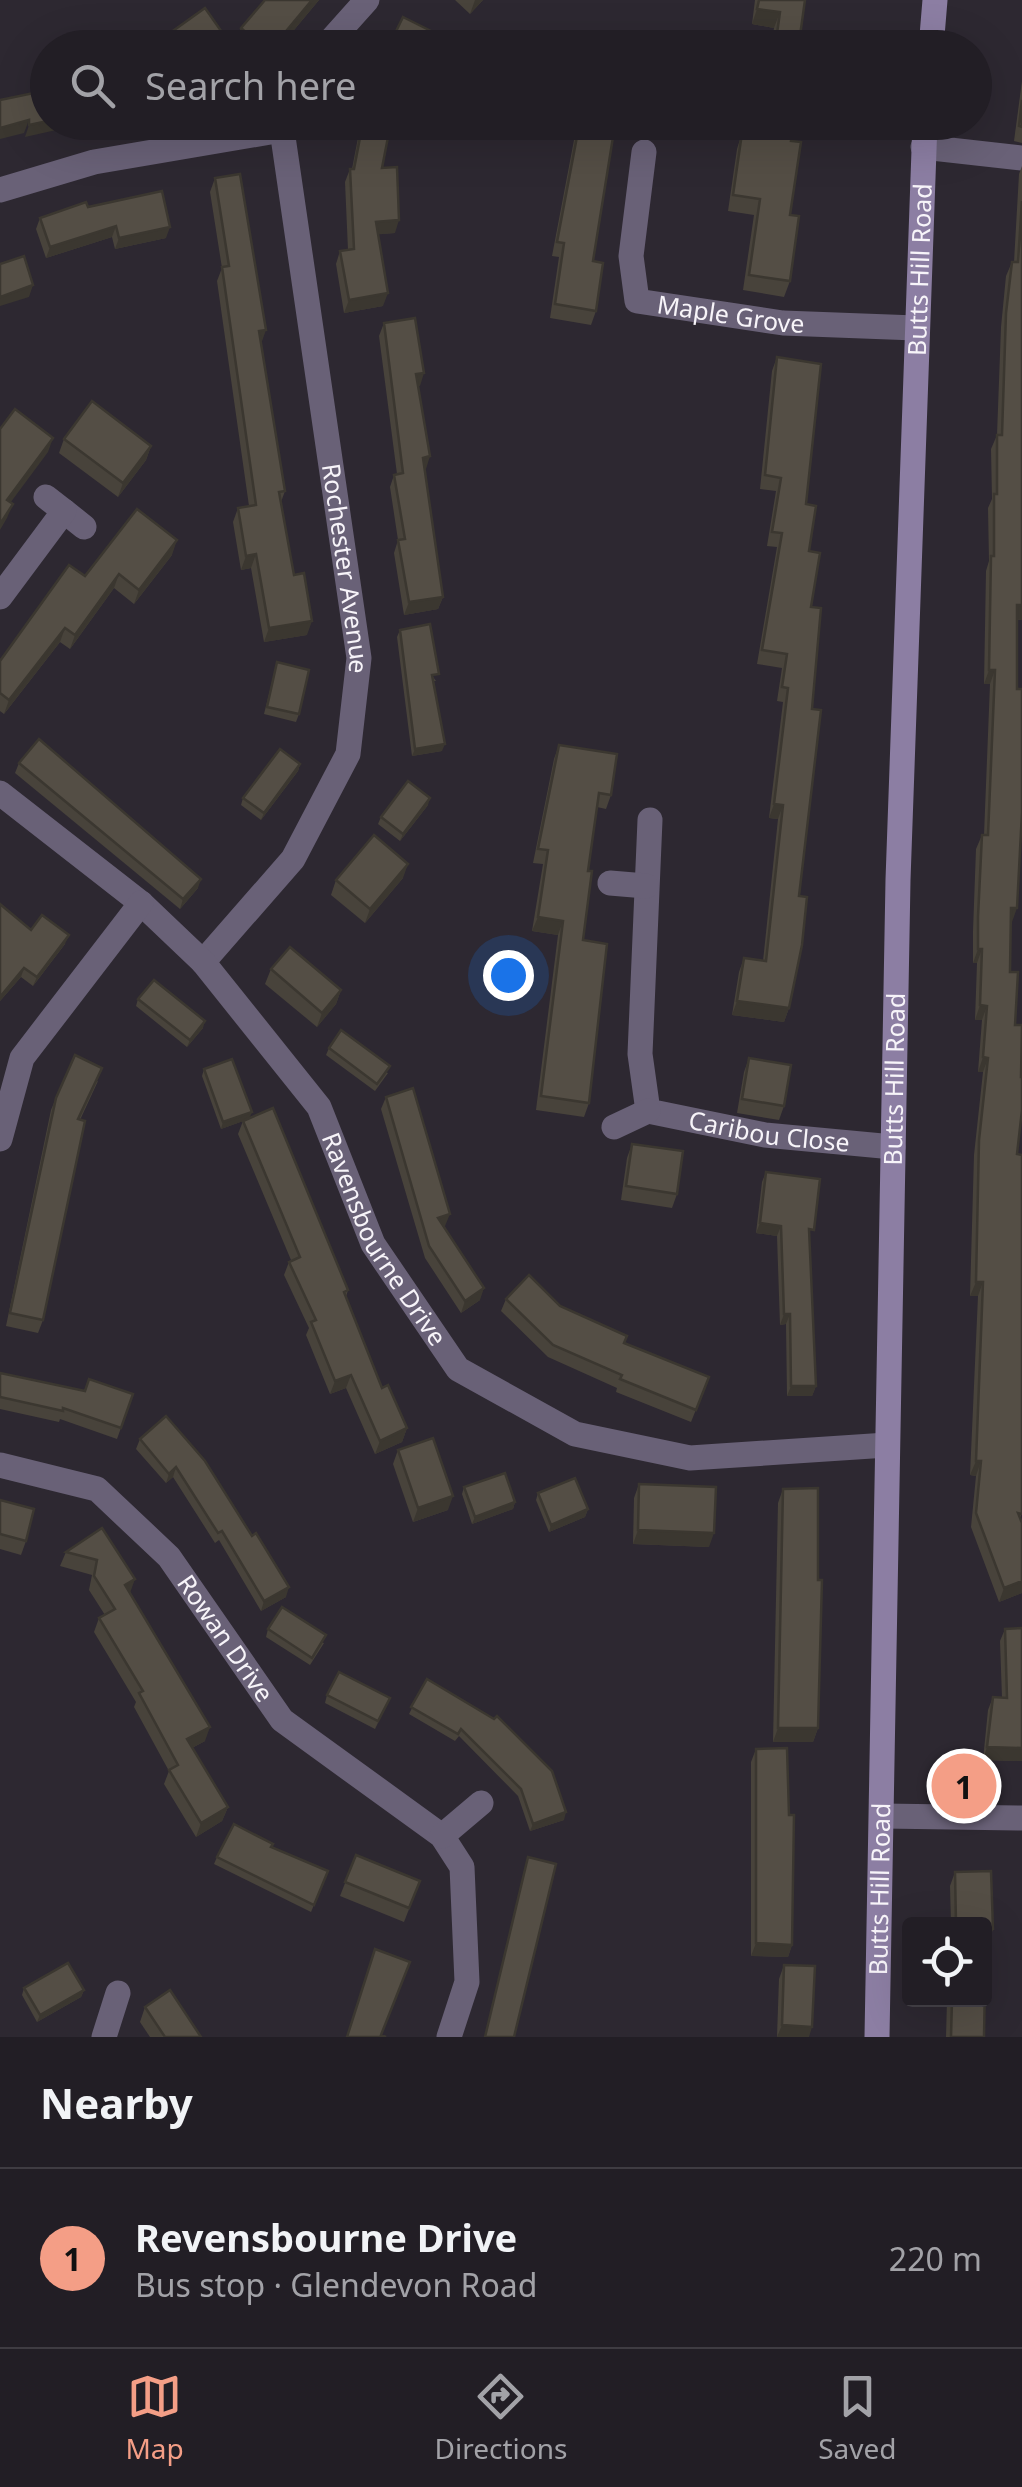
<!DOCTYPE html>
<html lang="en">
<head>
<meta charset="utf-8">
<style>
	:root { --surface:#221e25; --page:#2e2b32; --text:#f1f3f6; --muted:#a2a2a7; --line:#3f3c42; --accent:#f49e86 }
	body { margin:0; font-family:"Noto Sans",sans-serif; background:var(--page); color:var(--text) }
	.controls { position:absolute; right:30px; bottom:30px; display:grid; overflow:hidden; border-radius:10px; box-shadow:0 10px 40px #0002 }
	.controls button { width:90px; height:90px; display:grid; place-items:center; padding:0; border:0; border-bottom:2px solid var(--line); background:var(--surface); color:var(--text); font:50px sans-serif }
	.you { position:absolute; left:508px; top:975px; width:35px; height:35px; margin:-25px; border:8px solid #fff; border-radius:50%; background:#1a73e8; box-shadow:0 0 0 15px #1a73e833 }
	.badge { display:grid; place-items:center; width:65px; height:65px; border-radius:50%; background:var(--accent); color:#111; font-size:32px; font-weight:700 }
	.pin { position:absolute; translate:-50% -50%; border:5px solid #fff; box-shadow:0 2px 10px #0006 }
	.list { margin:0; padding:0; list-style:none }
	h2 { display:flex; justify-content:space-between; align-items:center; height:130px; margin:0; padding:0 40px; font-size:42px }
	h2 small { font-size:32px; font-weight:400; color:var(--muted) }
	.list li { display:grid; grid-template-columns:65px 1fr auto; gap:30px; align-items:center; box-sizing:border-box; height:180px; padding:0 40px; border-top:2px solid var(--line) }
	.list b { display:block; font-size:38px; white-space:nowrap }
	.list p { margin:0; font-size:32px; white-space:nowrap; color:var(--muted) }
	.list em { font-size:32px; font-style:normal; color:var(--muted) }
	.icon { flex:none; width:55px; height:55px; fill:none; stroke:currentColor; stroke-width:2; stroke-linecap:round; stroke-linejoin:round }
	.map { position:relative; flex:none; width:1022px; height:2037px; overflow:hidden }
	.search { position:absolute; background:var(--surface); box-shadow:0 10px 40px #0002; left:30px; right:30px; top:30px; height:110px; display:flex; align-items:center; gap:25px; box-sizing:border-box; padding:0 35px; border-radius:55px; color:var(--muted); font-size:38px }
	.sheet { height:310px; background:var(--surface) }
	nav { display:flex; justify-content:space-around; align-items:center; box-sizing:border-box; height:140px; border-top:2px solid var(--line); background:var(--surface); font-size:28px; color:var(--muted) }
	nav a { display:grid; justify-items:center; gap:5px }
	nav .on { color:var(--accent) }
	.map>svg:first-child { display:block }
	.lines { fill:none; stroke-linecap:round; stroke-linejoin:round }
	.street { stroke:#696177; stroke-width:25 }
	.secondary { stroke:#8c7ea3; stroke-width:25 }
	.wall { fill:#48433b }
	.shaded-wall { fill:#3b3730 }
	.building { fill:#544e45; stroke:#3b3730; stroke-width:2.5 }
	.labels { text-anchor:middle; stroke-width:9; stroke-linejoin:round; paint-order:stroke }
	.street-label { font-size:25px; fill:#f7f4f9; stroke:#141216 }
</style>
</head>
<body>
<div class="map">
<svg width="1022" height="2037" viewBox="0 0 1022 2037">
	<rect width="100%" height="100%" fill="#2d2831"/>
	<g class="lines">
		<g class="street">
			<path d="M324,48L367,0"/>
			<path d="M923,147L1022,158"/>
			<path id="s1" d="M644,152L631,256L637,301L783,323L916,328"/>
			<path id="s2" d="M0,190L94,162L282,130L359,658L348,754L293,859L203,962"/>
			<path d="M64,511L84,527"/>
			<path d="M0,597L64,511L46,497"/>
			<path id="s3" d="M0,793L141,903L203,962L319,1107L373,1244L458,1369L575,1434L690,1458L887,1445"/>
			<path id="s4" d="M650,820L640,1054L648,1111L765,1135L893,1147"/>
			<path d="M610,883L646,886"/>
			<path d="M614,1127L648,1111"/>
			<path d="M0,1139L22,1058L141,903"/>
			<path id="s5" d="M0,1465L97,1489L169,1557L282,1720L442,1836L462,1867L467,1982L449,2037"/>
			<path d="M883,1816L1022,1818"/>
			<path d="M442,1836L481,1803"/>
			<path d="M104,2037L118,1993"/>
		</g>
		<g class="secondary">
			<path d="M931,48L935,0"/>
			<path id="s6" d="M877,2037L898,880L925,122"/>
		</g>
	</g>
	<g class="wall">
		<path d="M265,0H319L279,48H242L236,42L241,28Z"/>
		<path d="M455,0H483L470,14Z"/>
		<path d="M755,0H805L799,43L805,48H771L774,28L752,24Z"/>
		<path d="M1022,81V143L1014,141Z"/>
		<path d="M361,122H391L382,168L395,233L378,234L383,306L344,313L336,264L340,251L348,250L345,182L350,169H352Z"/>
		<path d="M760,122H794L791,141L790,281L784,297L743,290L754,215L728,211L737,149L742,133L758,136Z"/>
		<path d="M579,126L596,311L591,325L550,318L559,257L552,256L574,140Z"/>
		<path d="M1022,166V620H1017V689L1022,826H1020L1011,922L1010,972L1015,1025L1022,1593L999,1602L971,1527L976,1476L970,1475L978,1296H970L974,1155L983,1072H978L982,1020H975L977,963H973V931L976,849L982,835H984L990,684H984L986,571L989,561L988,508L992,499L991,449L997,435L1001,327L1006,276L1012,262H1014L1019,174Z"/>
		<path d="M215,178L261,344L285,491L281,502L294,575L307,635L264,642L251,568L241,570L233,522L238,508L249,506L217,281L222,268L210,192Z"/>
		<path d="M88,207L166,238L115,249L112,237L46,258L36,229L40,218Z"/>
		<path d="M384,323L420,386H418L426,469H424L443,597L438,609L404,615L394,553L398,540L390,487L394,475L397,474L379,336Z"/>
		<path d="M777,357L806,504L811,607L812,709L789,1008L784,1022L732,1015L739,972L744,958L763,961L778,819L769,818L783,702L777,701L782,668L757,664L777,547L767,546L776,491L760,489L772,371Z"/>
		<path d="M64,439L151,446L146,460L118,497L59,453Z"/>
		<path d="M172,555L134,604L114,588L70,649L60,642L4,714L0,711V661L85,576Z"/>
		<path d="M400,630L436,681H434L442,751L412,756L397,637Z"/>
		<path d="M277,662L299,714L296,722L264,714Z"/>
		<path d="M559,745L611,795L606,809L597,807L588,871L583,940L589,1103L584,1117L536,1110L558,935L532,931L543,864L533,863L554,759Z"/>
		<path d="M19,763L198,888L180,909L15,773Z"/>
		<path d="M300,764L298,771L261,820L241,805L243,798Z"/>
		<path d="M428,805L400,841L378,824L381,817Z"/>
		<path d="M403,878L365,923L331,895L336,880Z"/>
		<path d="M0,904L31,930L65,944L33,986L21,977L0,1001Z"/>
		<path d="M271,969L341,990L336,1004L317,1027L265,984Z"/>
		<path d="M138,999L203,1028L187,1047L136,1006Z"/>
		<path d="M329,1048L388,1073L375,1091L326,1055Z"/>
		<path d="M749,1058L784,1106L779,1120L737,1113L744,1072Z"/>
		<path d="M204,1069L249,1118L348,1290L346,1297L382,1388L407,1428L402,1442L375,1454L346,1388L330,1394L306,1335L309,1328L284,1275L289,1262L291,1260L238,1134L243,1121L221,1129L202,1076Z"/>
		<path d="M98,1081L80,1120L43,1320L38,1333L6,1326L51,1110L56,1098Z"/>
		<path d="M386,1097L445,1226L444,1227L480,1300L461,1313L425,1258L381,1109Z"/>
		<path d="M632,1144L677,1194L672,1208L621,1200L627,1158Z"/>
		<path d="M766,1172L809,1240L816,1386L812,1396H787L786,1324L780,1325L777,1236L756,1233L762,1182Z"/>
		<path d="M506,1299L560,1306L624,1343L709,1377L691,1422L616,1392L617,1388L548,1357L501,1311Z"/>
		<path d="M0,1373L84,1391L133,1394L117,1439L60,1419L59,1422L0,1409Z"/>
		<path d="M166,1416L286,1597L261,1611L219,1540L215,1543L173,1477L166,1483L136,1449L140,1439Z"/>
		<path d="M398,1450L448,1510L413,1522L393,1464Z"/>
		<path d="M639,1484L709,1547L633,1544L634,1498Z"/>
		<path d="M464,1487L515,1502L513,1509L472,1524L462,1494Z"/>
		<path d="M783,1489L818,1728L813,1742H773L778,1503Z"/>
		<path d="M538,1493L588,1509L585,1517L549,1532L536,1500Z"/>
		<path d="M0,1500L26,1541L21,1555L0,1549Z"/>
		<path d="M102,1528L130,1593L205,1741L192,1748L228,1807L222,1821L196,1837L164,1784L169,1771L134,1707L136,1702L94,1632L99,1618L105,1615L89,1590L92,1575L60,1566L66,1552Z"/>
		<path d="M268,1629L324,1643L310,1665L266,1637Z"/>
		<path d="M1005,1629L1022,1761L983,1760L988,1710L993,1697L1002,1698L1000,1641Z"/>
		<path d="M427,1679L564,1820L530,1831L518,1796L459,1736L455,1741L409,1714Z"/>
		<path d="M327,1695L390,1698L375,1729L325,1703Z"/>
		<path d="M756,1749L792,1945L788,1957L751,1956V1762Z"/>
		<path d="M356,1855L420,1881L404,1922L340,1896Z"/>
		<path d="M217,1857L328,1871L311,1912L214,1864Z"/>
		<path d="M955,1872L993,1929L988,1943L986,1944L984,2037H946L947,2000H984V1924H951L950,1886Z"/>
		<path d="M784,1965L809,2037H777L779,1979Z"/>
		<path d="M24,1988L84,1990L81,1997L37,2022L22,1995Z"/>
		<path d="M145,2007L201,2037H150L140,2022Z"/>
	</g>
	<g class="shaded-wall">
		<path d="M312,0H319L279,48H272Z"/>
		<path d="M475,0H483L470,14Z"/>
		<path d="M757,9L780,12L774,28L752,24Z"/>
		<path d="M29,120L24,133L0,139V128Z"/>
		<path d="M48,121V122H92L25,137L29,125Z"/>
		<path d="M110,122H125L107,130Z"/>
		<path d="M399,220L395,233L371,235L376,222Z"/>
		<path d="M116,226L112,237L46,258L50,247Z"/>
		<path d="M170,227L166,238L115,249L119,238Z"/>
		<path d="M33,285L29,297L0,306V297Z"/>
		<path d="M388,293L383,306L344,313L349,300Z"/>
		<path d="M266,330L261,344L259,331Z"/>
		<path d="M424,373L420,386L412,387L416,374Z"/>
		<path d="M53,438L48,452L2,514L7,500Z"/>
		<path d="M151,446L146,460L118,497L123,483Z"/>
		<path d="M430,456L426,469L418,470L423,458Z"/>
		<path d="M13,504L7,518L0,530V524Z"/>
		<path d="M177,540L172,555L134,604L139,590Z"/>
		<path d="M256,554L251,568L241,570L246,556Z"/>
		<path d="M119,574L114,588L70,649L75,635Z"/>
		<path d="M443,597L438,609L404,615L409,602Z"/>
		<path d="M1017,605H1022V620L1012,619Z"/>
		<path d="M312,621L307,635L264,642L269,628Z"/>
		<path d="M65,628L60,642L4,714L9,700Z"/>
		<path d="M989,670H995L990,684H984Z"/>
		<path d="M445,744L442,751L412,756L415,749Z"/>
		<path d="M300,764L298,771L261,820L264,813Z"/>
		<path d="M430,798L428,805L400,841L403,834Z"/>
		<path d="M774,804L783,805L778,819L769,818Z"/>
		<path d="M408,864L403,878L365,923L370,909Z"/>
		<path d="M201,879L198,888L180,909L183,899Z"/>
		<path d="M1011,908H1017L1012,922H1006Z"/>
		<path d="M538,917L563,921L558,935L532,931Z"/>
		<path d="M69,935L65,944L33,986L37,977Z"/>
		<path d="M978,949H982L977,963H973Z"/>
		<path d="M24,968L21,977L0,1001V997Z"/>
		<path d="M341,990L336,1004L317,1027L322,1013Z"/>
		<path d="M737,1001L789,1008L784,1022L732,1015Z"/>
		<path d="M980,1005L987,1006L982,1020H975Z"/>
		<path d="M205,1021L203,1028L187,1047L190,1040Z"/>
		<path d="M983,1057L988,1058L983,1072H978Z"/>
		<path d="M252,1112L249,1119L221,1129L223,1122Z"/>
		<path d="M450,1214L445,1226L433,1230L438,1218Z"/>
		<path d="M760,1223L781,1226L777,1236L756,1233Z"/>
		<path d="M976,1282H983L978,1296H970Z"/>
		<path d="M484,1288L480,1300L461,1313L465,1301Z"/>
		<path d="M784,1314H790L786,1324L780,1325Z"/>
		<path d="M351,1375L346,1388L330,1394L335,1381Z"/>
		<path d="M791,1386H816L812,1396H787Z"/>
		<path d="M407,1428L402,1442L375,1454L380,1441Z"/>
		<path d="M976,1461H981L976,1476L970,1475Z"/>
		<path d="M176,1467L173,1477L166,1483L169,1474Z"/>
		<path d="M453,1496L448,1510L413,1522L418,1508Z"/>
		<path d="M515,1502L513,1509L472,1524L475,1517Z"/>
		<path d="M588,1509L585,1517L549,1532L551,1525Z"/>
		<path d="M638,1530L714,1533L709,1547L633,1544Z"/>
		<path d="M135,1579L130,1593L125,1585Z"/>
		<path d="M1022,1581V1593L999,1602L1004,1588Z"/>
		<path d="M289,1587L286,1597L261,1611L264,1601Z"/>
		<path d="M210,1727L205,1741L182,1753L187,1739Z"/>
		<path d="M778,1728H818L813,1742H773Z"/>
		<path d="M987,1747L1022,1748V1761L983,1760Z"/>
		<path d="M228,1807L222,1821L196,1837L201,1823Z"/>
		<path d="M566,1812L564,1820L530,1831L533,1824Z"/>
		<path d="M993,1929L988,1943L984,1944L986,1930Z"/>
		<path d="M756,1943L792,1945L788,1957L751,1956Z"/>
		<path d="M84,1990L81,1997L37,2022L40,2015Z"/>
		<path d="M782,2025L812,2027L809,2037H777Z"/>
	</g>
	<g class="building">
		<path d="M265,0H312L272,48H264L241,28Z"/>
		<path d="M759,0H805L799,43L806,44L805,48H775L780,12L757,9Z"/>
		<path d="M205,8L233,48H149Z"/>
		<path d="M403,17L445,38L441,48H388Z"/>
		<path d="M48,90V121L29,125V120L0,128V100Z"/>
		<path d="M1022,100V127L1019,126Z"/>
		<path d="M363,122H391L382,168L397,167L399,220L376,222L388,293L349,300L340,251L354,249L350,169H354Z"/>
		<path d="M764,122H794L791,141L801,142L790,215L799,216L790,281L749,275L760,199L733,195L742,133L762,136Z"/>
		<path d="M579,126L614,131L593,261L603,263L596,311L555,304L564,243L557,242Z"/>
		<path d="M240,174L266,330L259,331L285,491L279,492L294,575L304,573L312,621L269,628L256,554L246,556L238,508L256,505L222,267L229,266L215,178Z"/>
		<path d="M162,191L170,227L119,238L116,226L50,247L40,218L86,202L88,207Z"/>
		<path d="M1022,201V605H1017V689H1022V812L1017,908H1011L1010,972H1018L1015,1025H1022L1021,1077H1022V1110L1017,1154L1022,1155V1514L1018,1513L1022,1523V1581L1004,1588L976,1513L981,1461H976L983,1282H976L979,1140L988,1058L983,1057L987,1006L980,1005L982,949H978V917L982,835H988L995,670H989L991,556H994V494H997V435H1002L1006,313L1012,262H1018Z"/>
		<path d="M24,256L33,285L0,297V264Z"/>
		<path d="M415,318L424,373L416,374L430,456L423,458L443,597L409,602L398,540L405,539L394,475L403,473L384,323Z"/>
		<path d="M777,357L821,364L806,504L816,506L809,551L820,553L811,607L821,608L812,709L821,710L799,896L807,897L802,945L789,1008L737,1001L744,958L766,961L783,805L774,804L788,688L782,687L787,654L762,650L782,533L772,532L781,478L765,475Z"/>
		<path d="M92,401L151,446L123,483L64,439Z"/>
		<path d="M15,409L53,438L7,500L13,504L0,524V429Z"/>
		<path d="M137,509L177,540L139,590L119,574L75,635L65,628L9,700L0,693V661L69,565L85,576Z"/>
		<path d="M430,624L439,674L432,675L445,744L415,749L400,630Z"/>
		<path d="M277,662L309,670L299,714L267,707Z"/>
		<path d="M39,739L201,879L183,899L19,763Z"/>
		<path d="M559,745L617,754L611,795L599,793L588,871H592L583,940L607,944L589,1103L541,1096L563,921L538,917L548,850L538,849Z"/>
		<path d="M280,749L300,764L264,813L243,798Z"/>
		<path d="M408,781L430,798L403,834L381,817Z"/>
		<path d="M374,835L408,864L370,909L336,880Z"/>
		<path d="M0,904L31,930L42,915L69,935L37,977L24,968L0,997Z"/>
		<path d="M290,947L341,990L322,1013L271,969Z"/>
		<path d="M154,980L205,1021L190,1040L138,999Z"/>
		<path d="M341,1030L390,1066L377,1084L329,1048Z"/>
		<path d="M75,1055L102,1068L78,1119L85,1121L43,1320L10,1313L56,1098Z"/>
		<path d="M749,1058L791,1065L784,1106L742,1099Z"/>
		<path d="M232,1059L252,1112L223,1122L204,1069Z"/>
		<path d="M413,1088L450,1214L438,1218L484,1288L465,1301L429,1246L386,1097Z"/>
		<path d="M273,1108L348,1290L344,1292L382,1388L388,1385L407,1428L380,1441L351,1375L335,1381L311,1322L316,1320L289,1262L300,1257L243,1121Z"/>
		<path d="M632,1144L683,1151L677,1194L626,1186Z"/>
		<path d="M766,1172L820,1179L814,1230L809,1229L816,1386H791L790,1314H784L781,1226L760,1223Z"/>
		<path d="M529,1275L560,1306L627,1336L624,1343L709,1377L696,1410L620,1379L622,1375L553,1345L506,1299Z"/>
		<path d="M0,1373L85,1391L89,1379L133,1394L121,1428L63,1408V1411L0,1397Z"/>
		<path d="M166,1416L205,1461L252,1536L256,1533L289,1587L264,1601L222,1531L218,1533L176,1467L169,1474L140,1439Z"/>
		<path d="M433,1438L453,1496L418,1508L398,1450Z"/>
		<path d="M505,1473L515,1502L475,1517L464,1487Z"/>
		<path d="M575,1478L588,1509L551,1525L538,1493Z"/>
		<path d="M639,1484L716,1487L714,1533L638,1530Z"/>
		<path d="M818,1488V1580H822L818,1728H778L783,1489Z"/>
		<path d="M0,1500L34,1509L26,1541L0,1534Z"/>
		<path d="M102,1528L135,1579L125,1585L210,1727L187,1739L228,1807L201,1823L169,1770L178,1765L139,1693L143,1691L99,1618L115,1609L94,1576L97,1560L66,1552Z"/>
		<path d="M282,1607L326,1635L312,1658L268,1629Z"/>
		<path d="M1022,1628V1748L987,1747L993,1697L1007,1698L1005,1629Z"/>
		<path d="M339,1672L390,1698L378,1721L327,1695Z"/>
		<path d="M427,1679L494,1719L497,1716L552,1771L566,1812L533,1824L521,1789L461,1729L458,1734L411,1707Z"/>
		<path d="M787,1748L789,1815H794L792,1945L756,1943V1749Z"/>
		<path d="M234,1824L273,1844L271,1847L328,1871L314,1905L217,1857Z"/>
		<path d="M356,1855L420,1881L409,1908L345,1882Z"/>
		<path d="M528,1857L556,1864L514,2037H485Z"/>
		<path d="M991,1871L993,1929L986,1930L984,2037H951L952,2000H984V1924H956L955,1872Z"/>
		<path d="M375,1949L410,1962L381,2035L386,2037H347Z"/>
		<path d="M68,1963L84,1990L40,2015L24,1988Z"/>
		<path d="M784,1965L815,1966L812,2027L782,2025Z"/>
		<path d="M170,1990L201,2037H165L145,2007Z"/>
	</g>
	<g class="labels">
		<g class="street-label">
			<text dy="9" stroke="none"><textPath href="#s6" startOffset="1768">Butts Hill Road</textPath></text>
			<text dy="9" stroke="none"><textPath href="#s1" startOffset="245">Maple Grove</textPath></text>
			<text dy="9" stroke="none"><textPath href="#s2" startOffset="732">Rochester Avenue</textPath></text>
			<text dy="9" stroke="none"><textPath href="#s6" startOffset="958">Butts Hill Road</textPath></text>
			<text dy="9" stroke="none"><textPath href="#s4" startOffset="415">Caribou Close</textPath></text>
			<text dy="9" stroke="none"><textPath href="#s3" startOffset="598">Ravensbourne Drive</textPath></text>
			<text dy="9" stroke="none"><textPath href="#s5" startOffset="298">Rowan Drive</textPath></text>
			<text dy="9" stroke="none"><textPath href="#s6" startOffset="148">Butts Hill Road</textPath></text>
		</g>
	</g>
</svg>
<div class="controls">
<button><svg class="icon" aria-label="locate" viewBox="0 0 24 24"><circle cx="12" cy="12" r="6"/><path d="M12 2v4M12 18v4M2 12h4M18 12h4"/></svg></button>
</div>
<div class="you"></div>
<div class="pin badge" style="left:964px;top:1786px">1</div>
<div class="search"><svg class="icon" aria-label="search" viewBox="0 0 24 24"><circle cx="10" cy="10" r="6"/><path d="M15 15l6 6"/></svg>Search here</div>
</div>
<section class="sheet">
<h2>Nearby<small></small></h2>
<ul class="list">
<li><span class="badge">1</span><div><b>Revensbourne Drive</b><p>Bus stop · Glendevon Road</p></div><em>220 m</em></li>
</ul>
</section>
<nav>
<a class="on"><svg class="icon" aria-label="map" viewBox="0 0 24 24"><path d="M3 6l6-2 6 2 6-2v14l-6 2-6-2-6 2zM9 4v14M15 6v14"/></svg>Map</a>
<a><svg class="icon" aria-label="directions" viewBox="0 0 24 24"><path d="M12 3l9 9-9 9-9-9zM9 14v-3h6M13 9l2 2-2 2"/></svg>Directions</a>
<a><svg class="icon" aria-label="saved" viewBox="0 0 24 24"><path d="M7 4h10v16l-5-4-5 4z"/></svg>Saved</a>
</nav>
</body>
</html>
